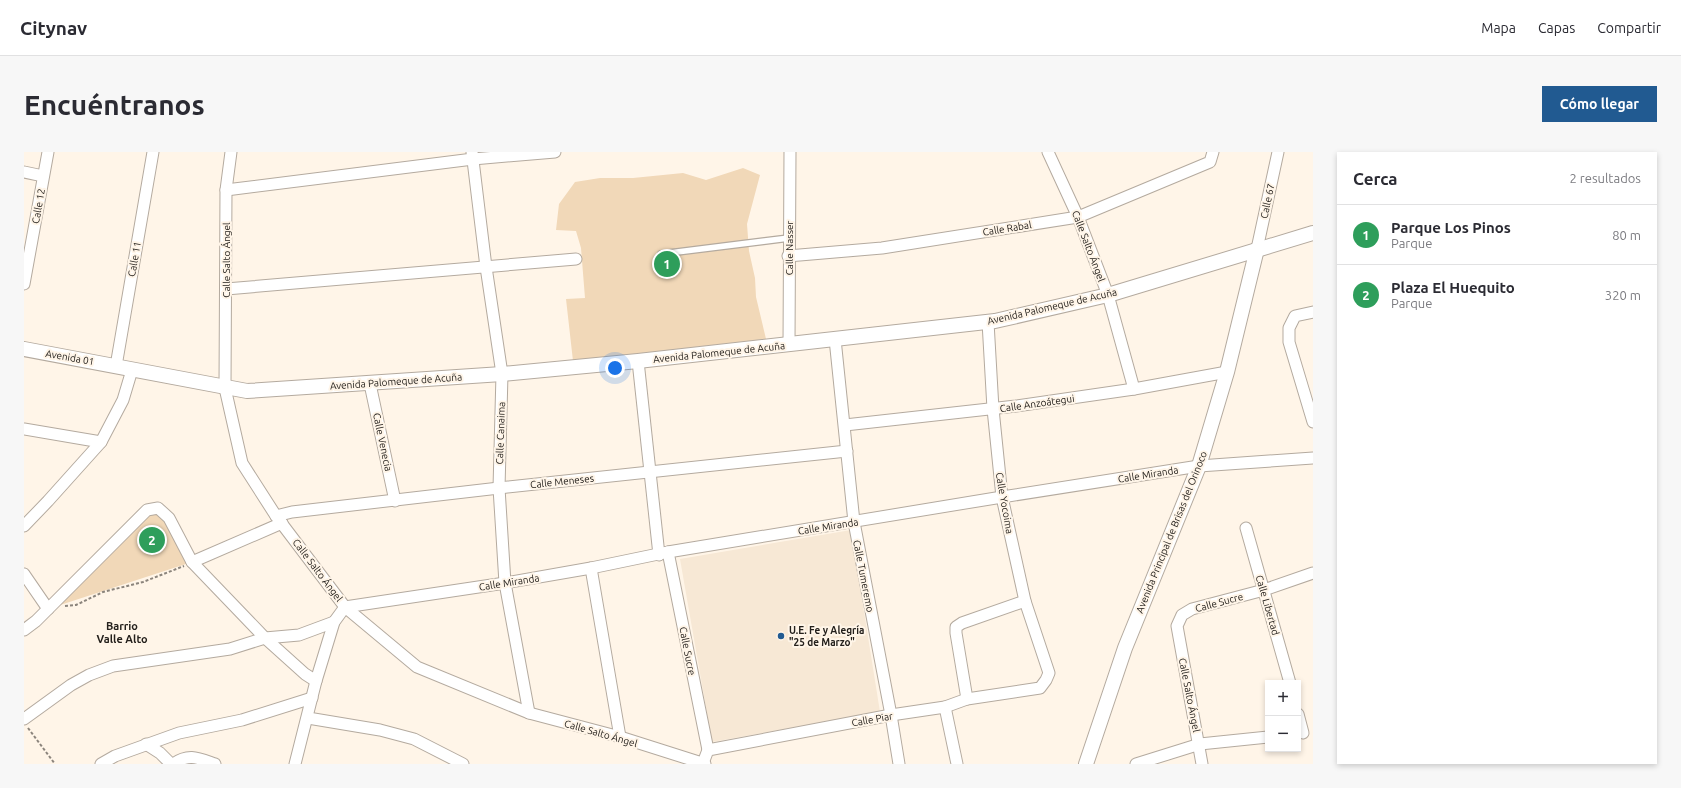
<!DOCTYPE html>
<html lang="es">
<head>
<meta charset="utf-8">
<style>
	:root { --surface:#fff; --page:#f7f7f7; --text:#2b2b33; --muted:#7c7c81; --line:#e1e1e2; --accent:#215a91 }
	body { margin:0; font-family:Ubuntu,sans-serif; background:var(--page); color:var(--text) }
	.controls { position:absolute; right:12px; bottom:12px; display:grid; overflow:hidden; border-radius:0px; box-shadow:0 2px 6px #0003 }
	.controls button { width:36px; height:36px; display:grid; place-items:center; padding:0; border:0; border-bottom:1px solid var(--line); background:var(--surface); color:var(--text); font:20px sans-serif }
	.you { position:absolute; left:591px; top:216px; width:14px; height:14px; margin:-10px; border:3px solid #fff; border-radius:50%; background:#1a73e8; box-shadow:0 0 0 6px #1a73e833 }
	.badge { display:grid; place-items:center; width:26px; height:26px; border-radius:50%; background:var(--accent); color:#fff; font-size:13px; font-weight:700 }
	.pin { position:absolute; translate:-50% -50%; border:2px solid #fff; box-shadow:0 1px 4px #0006 }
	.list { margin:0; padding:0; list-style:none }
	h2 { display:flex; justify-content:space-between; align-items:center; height:52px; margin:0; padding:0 16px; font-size:17px }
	h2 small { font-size:13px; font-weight:400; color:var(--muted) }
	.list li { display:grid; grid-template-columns:26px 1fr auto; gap:12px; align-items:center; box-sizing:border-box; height:60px; padding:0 16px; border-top:1px solid var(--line) }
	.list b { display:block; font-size:15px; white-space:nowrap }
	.list p { margin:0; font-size:13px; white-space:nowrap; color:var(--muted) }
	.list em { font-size:13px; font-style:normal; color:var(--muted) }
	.map { position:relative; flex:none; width:1289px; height:612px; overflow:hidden; border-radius:0px }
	header { display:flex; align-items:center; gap:24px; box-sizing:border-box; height:56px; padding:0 20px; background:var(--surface); border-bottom:1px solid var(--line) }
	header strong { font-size:19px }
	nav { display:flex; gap:22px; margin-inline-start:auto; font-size:14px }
	.intro { display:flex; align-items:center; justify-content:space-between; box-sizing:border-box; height:96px; padding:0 24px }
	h1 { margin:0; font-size:28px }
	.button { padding:10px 18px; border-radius:0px; background:var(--accent); color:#fff; font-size:14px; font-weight:700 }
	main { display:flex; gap:24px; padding:0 24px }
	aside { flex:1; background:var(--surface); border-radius:0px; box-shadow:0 2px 6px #0003 }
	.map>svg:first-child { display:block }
	.built { fill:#f7e8d5 }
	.green { fill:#f1d8b8 }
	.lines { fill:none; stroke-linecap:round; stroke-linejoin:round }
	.service-casing { stroke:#b4aa9f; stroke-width:8 }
	.minor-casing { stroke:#b4aa9f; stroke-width:13 }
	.tertiary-casing { stroke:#b4aa9f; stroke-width:16 }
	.path { stroke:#8b847c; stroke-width:2; stroke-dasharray:3 2; stroke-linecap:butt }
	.service { stroke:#fff; stroke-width:5.5 }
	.minor { stroke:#fff; stroke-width:11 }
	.tertiary { stroke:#fff; stroke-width:14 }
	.poi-dot { fill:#215a91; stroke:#fff5e8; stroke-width:1.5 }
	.labels { text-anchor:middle; stroke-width:4; stroke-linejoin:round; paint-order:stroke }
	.street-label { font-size:10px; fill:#24201c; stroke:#fff5e8 }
	.poi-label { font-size:10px; font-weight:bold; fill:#24201c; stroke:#fff5e8; text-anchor:start }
	.neighbourhood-label { font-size:11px; font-weight:bold; fill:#24201c; stroke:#fff5e8 }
</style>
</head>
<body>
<header>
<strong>Citynav</strong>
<nav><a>Mapa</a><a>Capas</a><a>Compartir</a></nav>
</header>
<div class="intro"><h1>Encuéntranos</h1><a class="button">Cómo llegar</a></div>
<main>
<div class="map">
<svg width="1289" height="612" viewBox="0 0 1289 612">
	<rect width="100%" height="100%" fill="#fff5e8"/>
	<path class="built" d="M827,378L856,560L688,590L656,407Z"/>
	<g class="green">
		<path d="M719,16L736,23L723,72L725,99L731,126L732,145L742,187L549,209L542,147L561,146L557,96L552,79L532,78L535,52L551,30L576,26H609L659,21L682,28Z"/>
		<path d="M134,356L168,410L24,457Z"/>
	</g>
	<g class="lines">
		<g class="service-casing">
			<path id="service" d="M637,102L765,86"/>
		</g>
		<g class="minor-casing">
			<g id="minor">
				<path d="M207,0L202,38L201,236L218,311L252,364L321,455L393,515L505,561L596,585L681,612"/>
				<path d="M448,0L462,115L478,222L475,336L481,431L505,561"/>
				<path d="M1024,0L1054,65L1084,143L1110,237"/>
				<path d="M0,20L19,24"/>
				<path d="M202,38L449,7L531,0"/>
				<path d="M1233,97L1254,0"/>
				<path d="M764,104L858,96L1054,65L1186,10L1189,0"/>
				<path d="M0,132L24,0"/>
				<path d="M202,137L552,107"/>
				<path d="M1289,160L1271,164L1265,176V190L1289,270"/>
				<path d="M811,187L830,370L867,563L875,612"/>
				<path d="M765,193L766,0"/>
				<path d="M614,209L635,403"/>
				<path d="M92,214L129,0"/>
				<path d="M346,232L371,349"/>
				<path d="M821,273L992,254L1110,237L1203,220"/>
				<path d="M0,277L77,290"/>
				<path d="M252,364L268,360L475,336L823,299"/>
				<path d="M0,374L24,349L77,290L99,248L108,218"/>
				<path d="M1222,376L1266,531"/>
				<path d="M644,400L684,598"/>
				<path d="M168,410L258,371"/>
				<path d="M567,416L596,585"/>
				<path d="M0,422L24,457"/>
				<path d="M0,478L12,469L123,358L134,356L145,366L168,410L241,486L281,522L292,529"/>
				<path d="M943,547L932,481V475L938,471L1001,449"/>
				<path d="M921,555L933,612"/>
				<path d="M1274,562L1279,581"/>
				<path d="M284,566L356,578L390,587L439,612"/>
				<path d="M0,567L47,533L65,523L89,514L206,497L241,486L275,483L310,470"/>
				<path d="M122,592L136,601L147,612"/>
				<path d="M679,611L684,598L867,563L921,555L943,547L1016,536L1022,528L1025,521L1001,449L978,345L969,257L964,170"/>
				<path d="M77,612L91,604L155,581L218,568L288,546"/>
				<path d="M149,612C165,601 174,606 191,612"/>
				<path d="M271,612L292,529L310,470L321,455L481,431L567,416L644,400L978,345L1175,314L1289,306"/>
				<path d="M1112,612L1176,592L1244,585"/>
				<path d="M1178,612L1153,474L1158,463L1168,457L1240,438L1289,421"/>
			</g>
		</g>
		<g class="tertiary-casing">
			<g id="tertiary">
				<path d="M0,197L223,239L478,222L614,209L971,169L1084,143L1289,81"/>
				<path d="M1062,612L1101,496L1175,314L1203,220L1233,97"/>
			</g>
		</g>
		<g class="path">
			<path d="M41,454L52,453L79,440L119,430L160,414"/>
			<path d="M4,576L31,612"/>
		</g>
		<use href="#service" class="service"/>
		<use href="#minor" class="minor"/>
		<use href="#tertiary" class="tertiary"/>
	</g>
	<circle class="poi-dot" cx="757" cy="484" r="4"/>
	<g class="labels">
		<g class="street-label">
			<text transform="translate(1243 49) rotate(-78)" y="4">Calle 67</text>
			<text transform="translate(14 54) rotate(-80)" y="4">Calle 12</text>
			<text transform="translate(983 76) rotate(-9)" y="4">Calle Rabal</text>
			<text transform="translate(1065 94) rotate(69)" y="4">Calle Salto Ángel</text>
			<text transform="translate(765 96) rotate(-90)" y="4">Calle Nasser</text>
			<text transform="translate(110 107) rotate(-80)" y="4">Calle 11</text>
			<text transform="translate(202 108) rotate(-90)" y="4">Calle Salto Ángel</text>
			<text transform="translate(1028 154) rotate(-13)" y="4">Avenida Palomeque de Acuña</text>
			<text transform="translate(695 200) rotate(-6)" y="4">Avenida Palomeque de Acuña</text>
			<text transform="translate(46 205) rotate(10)" y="4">Avenida 01</text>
			<text transform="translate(372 229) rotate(-4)" y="4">Avenida Palomeque de Acuña</text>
			<text transform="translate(1013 251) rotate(-8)" y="4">Calle Anzoátegui</text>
			<text transform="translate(476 281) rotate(-88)" y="4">Calle Canaima</text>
			<text transform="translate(359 290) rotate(78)" y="4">Calle Venecia</text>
			<text transform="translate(1124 322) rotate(-9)" y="4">Calle Miranda</text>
			<text transform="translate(538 329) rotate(-6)" y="4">Calle Meneses</text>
			<text transform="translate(981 351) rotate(80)" y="4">Calle Yocoima</text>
			<text transform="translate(804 374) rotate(-9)" y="4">Calle Miranda</text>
			<text transform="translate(1147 380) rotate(-68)" y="4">Avenida Principal de Brisas del Orinoco</text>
			<text transform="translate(294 418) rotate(53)" y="4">Calle Salto Ángel</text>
			<text transform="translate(840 424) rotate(79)" y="4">Calle Tumeremo</text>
			<text transform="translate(485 430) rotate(-9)" y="4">Calle Miranda</text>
			<text transform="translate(1195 450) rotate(-15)" y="4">Calle Sucre</text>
			<text transform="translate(1244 453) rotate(74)" y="4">Calle Libertad</text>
			<text transform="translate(664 499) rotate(79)" y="4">Calle Sucre</text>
			<text transform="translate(1166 543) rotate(79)" y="4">Calle Salto Ángel</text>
			<text transform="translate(848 567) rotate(-10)" y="4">Calle Piar</text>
			<text transform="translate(577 581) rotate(16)" y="4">Calle Salto Ángel</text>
		</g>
		<g class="poi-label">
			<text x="765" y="482">U.E. Fe y Alegría<tspan x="765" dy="12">"25 de Marzo"</tspan></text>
		</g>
		<g class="neighbourhood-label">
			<text x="98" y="478">Barrio<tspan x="98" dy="13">Valle Alto</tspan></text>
		</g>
	</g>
</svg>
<div class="controls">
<button>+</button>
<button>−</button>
</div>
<div class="you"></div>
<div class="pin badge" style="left:643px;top:112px;background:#2e9e5b">1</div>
<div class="pin badge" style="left:128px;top:388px;background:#2e9e5b">2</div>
</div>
<aside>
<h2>Cerca<small>2 resultados</small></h2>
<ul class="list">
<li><span class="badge" style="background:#2e9e5b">1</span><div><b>Parque Los Pinos</b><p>Parque</p></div><em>80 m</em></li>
<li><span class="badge" style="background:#2e9e5b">2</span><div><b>Plaza El Huequito</b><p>Parque</p></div><em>320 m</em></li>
</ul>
</aside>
</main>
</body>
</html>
